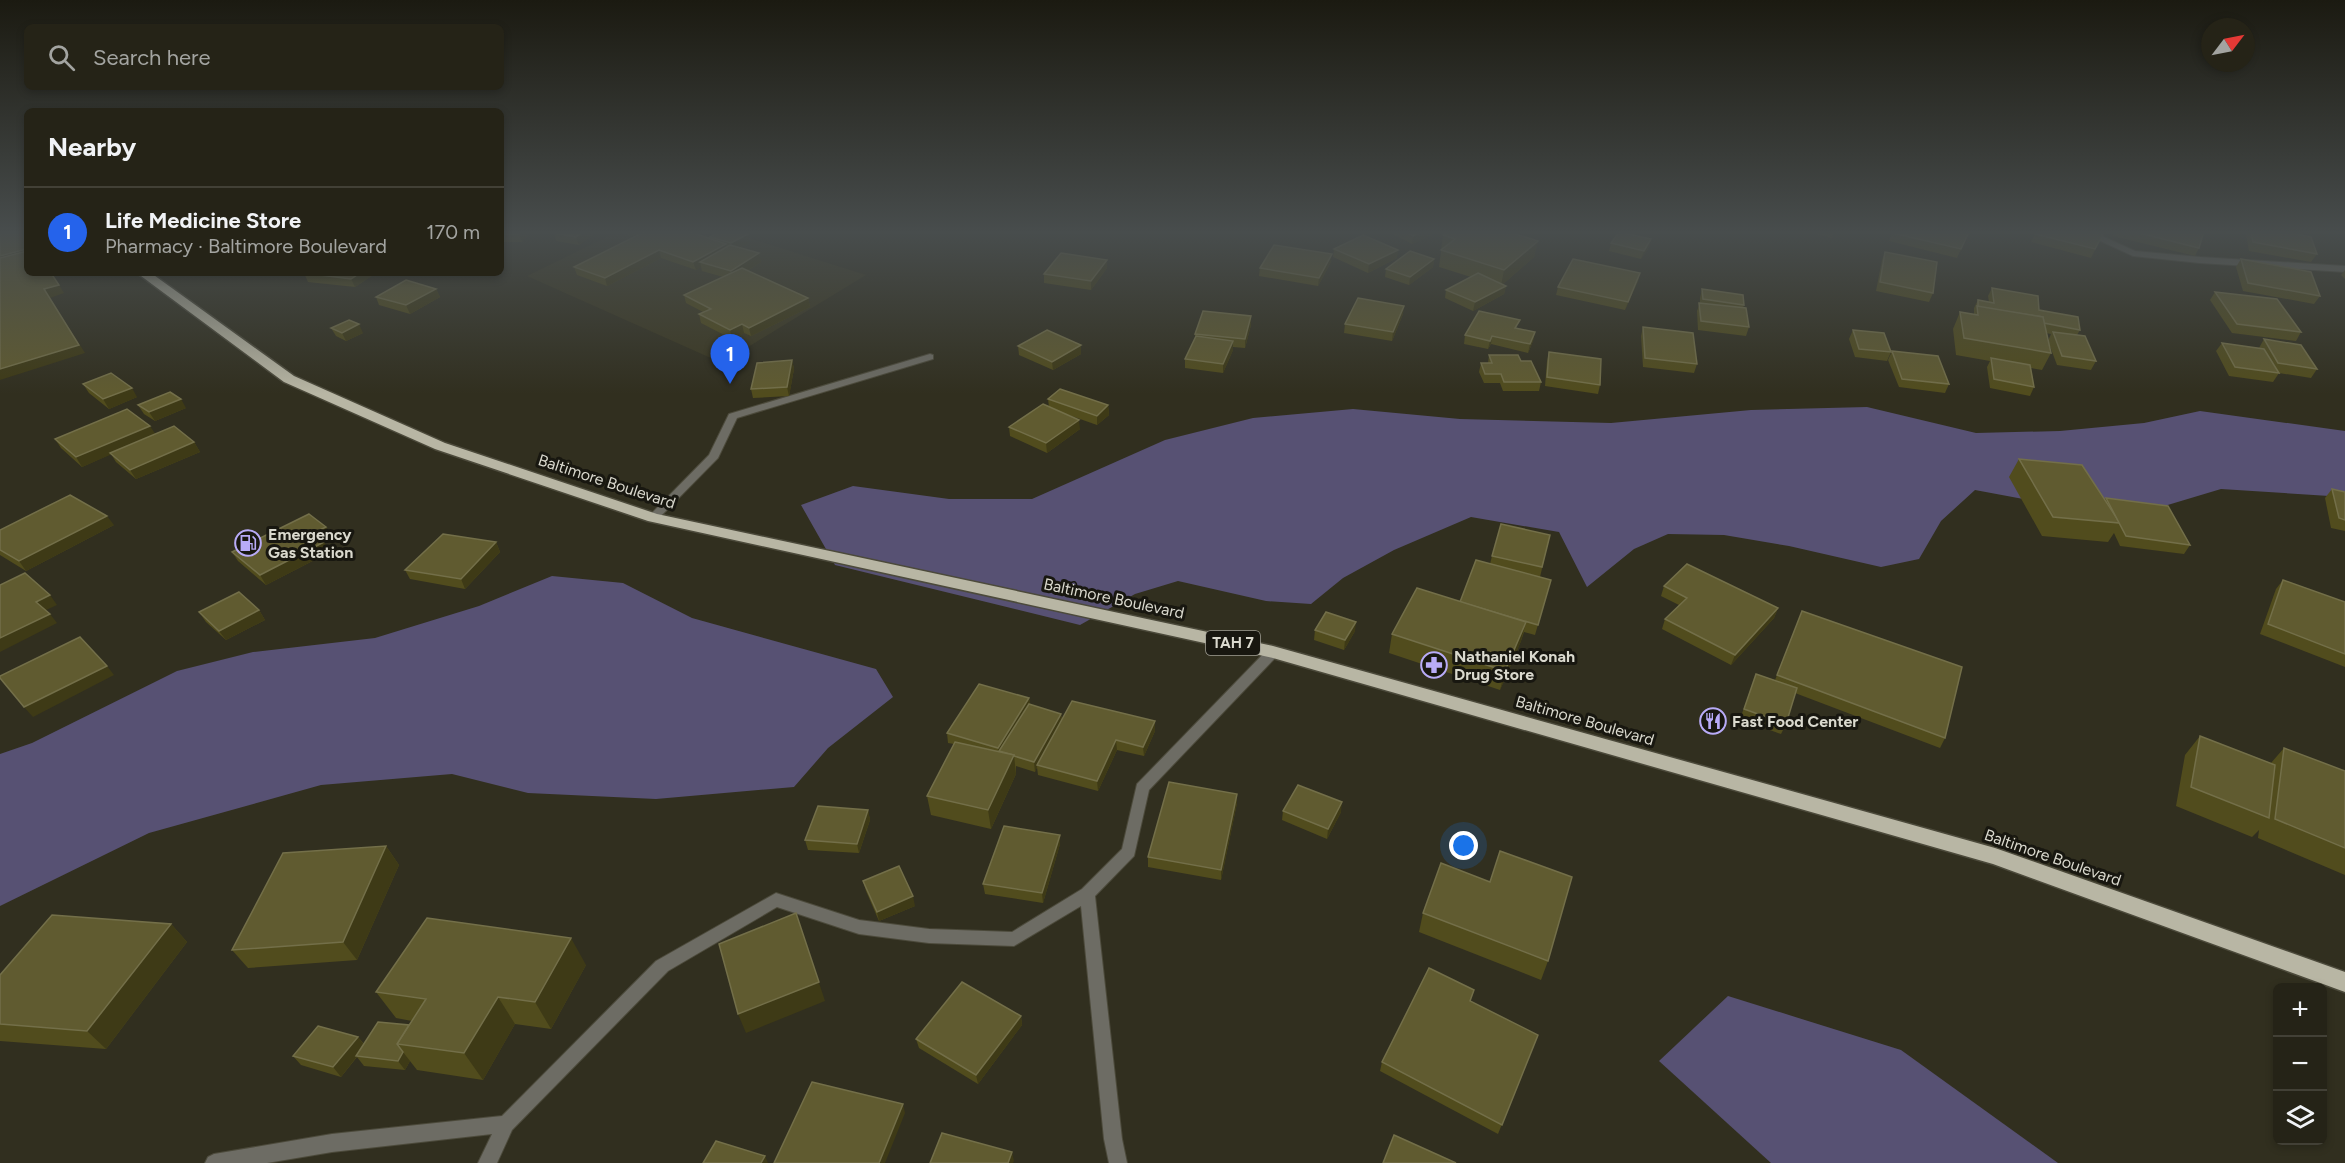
<!DOCTYPE html>
<html lang="en">
<head>
<meta charset="utf-8">
<style>
	:root { --surface:#252317; --page:#312f24; --text:#f1f3f6; --muted:#a3a4a1; --line:#424036; --accent:#2563eb }
	body { margin:0; font-family:Figtree,sans-serif; background:var(--page); color:var(--text) }
	.controls { position:absolute; right:18px; bottom:18px; display:grid; overflow:hidden; border-radius:9px; box-shadow:0 3px 9px #0003 }
	.controls button { width:54px; height:54px; display:grid; place-items:center; padding:0; border:0; border-bottom:2px solid var(--line); background:var(--surface); color:var(--text); font:30px sans-serif }
	.compass { position:absolute; left:2201px; top:18px; width:54px; height:54px; border-radius:50%; background:var(--surface); box-shadow:0 3px 9px #0003; rotate:58deg }
	.you { position:absolute; left:1464px; top:846px; width:21px; height:21px; margin:-15px; border:4px solid #fff; border-radius:50%; background:#1a73e8; box-shadow:0 0 0 9px #1a73e833 }
	.badge { display:grid; place-items:center; width:39px; height:39px; border-radius:50%; background:var(--accent); color:#fff; font-size:20px; font-weight:700 }
	.pin { position:absolute; translate:-50% -50px; filter:drop-shadow(0 2px 3px #0008) }
	.pin::after { content:''; position:absolute; top:32px; width:21px; height:18px; background:inherit; clip-path:polygon(0 0,100% 0,50% 100%) }
	.list { margin:0; padding:0; list-style:none }
	h2 { display:flex; justify-content:space-between; align-items:center; height:78px; margin:0; padding:0 24px; font-size:26px }
	h2 small { font-size:20px; font-weight:400; color:var(--muted) }
	.list li { display:grid; grid-template-columns:39px 1fr auto; gap:18px; align-items:center; box-sizing:border-box; height:90px; padding:0 24px; border-top:2px solid var(--line) }
	.list b { display:block; font-size:22px; white-space:nowrap }
	.list p { margin:0; font-size:20px; white-space:nowrap; color:var(--muted) }
	.list em { font-size:20px; font-style:normal; color:var(--muted) }
	.icon { flex:none; width:33px; height:33px; fill:none; stroke:currentColor; stroke-width:2; stroke-linecap:round; stroke-linejoin:round }
	.map { position:relative; flex:none; width:2345px; height:1163px; overflow:hidden }
	.search { position:absolute; background:var(--surface); box-shadow:0 3px 9px #0003; left:24px; top:24px; width:480px; height:66px; display:flex; align-items:center; gap:15px; box-sizing:border-box; padding:0 21px; border-radius:9px; color:var(--muted); font-size:22px }
	.panel { position:absolute; background:var(--surface); box-shadow:0 3px 9px #0003; left:24px; top:108px; width:480px; height:168px; border-radius:9px }
	.map>svg:first-child { display:block }
	.built { fill:#3b3821 }
	.green { fill:#575173 }
	.lines { fill:none; stroke-linecap:round; stroke-linejoin:round }
	.minor-casing { stroke:#4c4a3b; stroke-width:2 }
	.trunk-casing { stroke:#4c4a3b; stroke-width:3 }
	.minor { fill:#6d6c64; fill-rule:evenodd }
	.trunk { fill:#b8b6a4; fill-rule:evenodd }
	.wall { fill:#514c1d }
	.shaded-wall { fill:#3e3a16 }
	.building { fill:#605b30; stroke:#736f49; stroke-width:1.5 }
	.labels { text-anchor:middle; stroke-width:6; stroke-linejoin:round; paint-order:stroke }
	.shield { fill:#181710; stroke:#a09f95; stroke-width:1.5 }
	.shield-label { font-size:15px; font-weight:bold; fill:#dad9ce }
	.street-label { font-size:16px; fill:#dad9ce; stroke:#181710 }
	.poi-label { font-size:16px; font-weight:bold; fill:#dad9ce; stroke:#181710; text-anchor:start }
</style>
</head>
<body>
<div class="map">
<svg width="2345" height="1163" viewBox="0 0 2345 1163">
	<rect width="100%" height="100%" fill="#312f1f"/>
	<path class="built" d="M619,231H727L866,275L722,363L527,276Z"/>
	<g class="green">
		<path d="M1867,407L1976,433L2060,431L2144,423L2200,411L2345,431V497L2221,489L2151,510L2088,511L1975,490L1941,521L1919,559L1881,567L1789,546L1724,535L1668,534L1634,549L1587,587L1559,532L1471,517L1394,550L1343,578L1311,604L1266,601L1178,581L1135,594L1080,625L835,565L801,505L853,486L949,499H1032L1165,440L1253,418L1353,409L1460,419L1611,423L1751,410Z"/>
		<path d="M552,576L623,583L692,618L876,669L893,697L828,748L794,787L656,799L528,793L452,774L321,785L149,833L0,906V754L32,743L177,671L253,652L375,638L479,606Z"/>
		<path d="M1728,996L1901,1050L2058,1163H1771L1659,1061Z"/>
	</g>
	<g class="lines">
		<g class="minor-casing">
			<g id="minor">
				<path d="M2079,231H2091L2135,251L2200,257L2345,266V272L2200,263L2133,256Z"/>
				<path d="M930,354L933,355V359L737,418L718,458L657,520H649L647,518L709,455L729,414Z"/>
				<path d="M1273,648L1278,649L1279,652L1278,655L1149,790L1134,856L1095,896L1122,1139L1127,1163H1109L1104,1139L1081,906L1014,946L929,943L859,934L777,907L668,971L512,1130L497,1163H478L492,1134L332,1152L267,1163H205L208,1157L214,1154L332,1134L502,1116L656,961L776,893L859,920L929,929L1012,932L1082,889L1122,849L1137,784L1268,649Z"/>
			</g>
		</g>
		<g class="trunk-casing">
			<path id="trunk" d="M137,273H151L294,376L445,443L657,514L1273,646L1995,848L2345,972V992L1993,864L1273,658L648,521L435,449L284,382Z"/>
		</g>
		<use href="#minor" class="minor"/>
		<use href="#trunk" class="trunk"/>
	</g>
	<g class="wall">
		<path d="M501,231H531L522,242H501Z"/>
		<path d="M598,231L579,245L556,241L554,233Z"/>
		<path d="M626,231H688L711,239L710,237L748,234L750,242L740,248L759,253L761,262L747,271L808,298L810,307L751,336L744,333L732,339L701,323L699,314L703,312L686,303L684,295L723,277L702,271L701,267L696,270L661,258L607,286L577,275L574,267L634,237L627,234Z"/>
		<path d="M1387,231H1441L1412,244Z"/>
		<path d="M1803,231H1835L1832,238Z"/>
		<path d="M1893,231L1968,234L1957,258L1889,241Z"/>
		<path d="M2036,231L2103,234L2091,258L2031,242Z"/>
		<path d="M2115,231H2204L2199,248L2195,256L2113,236Z"/>
		<path d="M2247,231H2281L2317,254L2311,262L2249,251L2246,234Z"/>
		<path d="M1443,235L1538,241L1534,257L1503,284L1506,286L1504,294L1473,311L1445,298L1446,290L1471,277L1439,267Z"/>
		<path d="M1651,239L1649,247L1641,259L1609,251L1611,243Z"/>
		<path d="M1334,249L1397,258L1368,273L1333,257Z"/>
		<path d="M1885,252L1933,293L1929,302L1876,291L1882,260Z"/>
		<path d="M1434,259L1433,267L1409,285L1385,277L1386,269Z"/>
		<path d="M2241,259L2320,296L2314,304L2243,291L2236,267Z"/>
		<path d="M1107,260V268L1091,290L1044,283V274Z"/>
		<path d="M1331,262L1318,286L1259,276L1260,268Z"/>
		<path d="M2345,270V279L2341,275Z"/>
		<path d="M304,273H376L355,287L308,282Z"/>
		<path d="M1640,273L1638,281L1625,310L1556,295L1558,287Z"/>
		<path d="M1992,288L2080,330L2077,335L2096,361L2091,370L2057,365L2048,341L2051,334L2046,333L2051,353L2042,370L2031,368L2034,387L2030,396L1990,388L1987,367L1990,361L1956,355L1953,329L1960,312L1974,314V308L1978,300L1989,302L1988,296Z"/>
		<path d="M436,289L440,297L410,314L379,305L376,297Z"/>
		<path d="M1702,289L1744,305L1743,308L1749,327L1746,336L1698,330L1697,311L1700,303V298Z"/>
		<path d="M2215,292L2301,332L2296,341L2232,333L2210,300Z"/>
		<path d="M1403,314L1392,341L1344,333L1345,324Z"/>
		<path d="M1251,316V325L1245,348L1233,347V350L1223,373L1185,368V359L1195,339V334Z"/>
		<path d="M1643,327L1697,364L1694,373L1643,367L1641,336Z"/>
		<path d="M331,328L363,333L346,341L336,336Z"/>
		<path d="M1518,328L1535,332L1533,341L1528,353L1491,344L1488,349L1464,344L1465,335Z"/>
		<path d="M1853,330L1891,352L1887,361L1855,357L1849,339Z"/>
		<path d="M2264,339L2317,369L2311,378L2279,373L2273,382L2229,376L2216,351L2222,343L2259,348Z"/>
		<path d="M1018,346L1081,354L1053,370L1019,355Z"/>
		<path d="M1892,351L1949,384L1945,393L1899,387L1888,360Z"/>
		<path d="M1549,352L1600,385L1598,394L1545,386L1547,361Z"/>
		<path d="M1489,355L1521,361L1541,382L1539,391H1503L1500,383H1484L1479,372L1481,363H1488Z"/>
		<path d="M792,360L794,369L789,396L753,398L751,389Z"/>
		<path d="M83,384L137,397L109,409L89,393Z"/>
		<path d="M1048,399L1108,405L1109,415L1097,425L1063,413L1080,429L1047,453L1010,436L1009,427L1049,407Z"/>
		<path d="M138,405L186,408L155,421L144,414Z"/>
		<path d="M155,434L194,442L200,452L136,479L116,462L111,454L82,467L61,448L55,439Z"/>
		<path d="M2019,459L2104,500L2106,498L2190,545L2184,554L2120,546L2114,533L2108,542L2042,536L2009,477Z"/>
		<path d="M2332,489L2345,492V531L2331,528L2325,498Z"/>
		<path d="M114,525L26,571L0,555V530Z"/>
		<path d="M1550,535L1540,577L1551,580L1535,635L1524,632L1521,641L1500,690L1389,653L1392,634L1460,602L1490,564L1492,556Z"/>
		<path d="M331,537L323,541L330,552L266,585L238,561L232,552Z"/>
		<path d="M496,542L500,552L465,589L410,579L405,570Z"/>
		<path d="M2283,580L2345,602V667L2260,634L2276,589Z"/>
		<path d="M1664,586L1778,608L1774,618L1731,665L1662,629L1665,619L1679,605L1661,596Z"/>
		<path d="M259,610L265,620L226,640L206,622L199,612Z"/>
		<path d="M1798,621L1945,738L1940,748L1795,693L1786,724L1781,734L1740,719L1756,674L1775,680Z"/>
		<path d="M1315,630L1355,631L1344,650L1314,640Z"/>
		<path d="M1029,698L1030,705L1061,714L1062,720L1155,721V731L1144,756L1117,750L1098,791L1038,775L1037,767L1035,772L1016,766V774L991,829L931,815L927,796L954,744L948,743L947,733Z"/>
		<path d="M2200,736L2271,763L2284,748L2345,771V875L2258,838L2259,830L2252,837L2176,806L2185,755Z"/>
		<path d="M1237,803L1221,880L1148,867V857Z"/>
		<path d="M868,810L870,820L859,853L808,850L805,840Z"/>
		<path d="M1283,811L1341,812L1327,839L1282,820Z"/>
		<path d="M1060,844L1043,903L985,894L983,884Z"/>
		<path d="M386,846L399,865L357,960L248,968L232,950Z"/>
		<path d="M863,881L915,906L879,921L866,891Z"/>
		<path d="M1423,913L1548,961L1541,980L1419,932Z"/>
		<path d="M171,924L187,942L106,1049L0,1041V975Z"/>
		<path d="M586,965L551,1029L515,1024L483,1080L417,1070L410,1061L405,1070L364,1066L357,1057L341,1077L301,1065L293,1056L358,1037L364,1044L409,1025L412,1021L396,1018L376,992Z"/>
		<path d="M1021,1016L1022,1025L978,1084L919,1048L916,1039Z"/>
		<path d="M1538,1035L1498,1134L1380,1071L1382,1062Z"/>
	</g>
	<g class="shaded-wall">
		<path d="M0,231H26V235L0,240Z"/>
		<path d="M521,231H531L522,242L519,234Z"/>
		<path d="M584,231H598L579,245L576,237Z"/>
		<path d="M636,231H655L639,239Z"/>
		<path d="M1423,231H1441L1412,244L1413,236Z"/>
		<path d="M748,234L750,242L733,252L731,243Z"/>
		<path d="M1651,239L1649,247L1641,259L1644,251Z"/>
		<path d="M1538,241L1534,257L1501,286L1504,270Z"/>
		<path d="M726,244L728,252L700,262L701,267L696,270L693,262Z"/>
		<path d="M27,249V259L0,266V256Z"/>
		<path d="M659,250L661,258L607,286L605,278Z"/>
		<path d="M1398,250L1397,258L1368,273L1369,264Z"/>
		<path d="M759,253L761,262L733,279L731,271Z"/>
		<path d="M1332,254L1331,262L1318,286L1319,278Z"/>
		<path d="M1434,259L1433,267L1409,285L1410,277Z"/>
		<path d="M1107,260V268L1091,290V281Z"/>
		<path d="M360,273H376L355,287L351,279Z"/>
		<path d="M1640,273L1638,281L1625,310L1628,302Z"/>
		<path d="M59,285L64,293L50,298L85,353L0,380V369L44,289Z"/>
		<path d="M1506,286L1504,294L1473,311L1475,302Z"/>
		<path d="M436,289L440,297L410,314L406,305Z"/>
		<path d="M808,298L810,307L751,336L749,328Z"/>
		<path d="M1404,306L1403,314L1392,341L1393,332Z"/>
		<path d="M1251,316V325L1245,348V339Z"/>
		<path d="M359,324L363,333L346,341L342,333Z"/>
		<path d="M742,324L744,333L732,339L730,330Z"/>
		<path d="M1535,332L1533,341L1528,353L1530,344Z"/>
		<path d="M1492,336L1491,344L1488,349L1490,341Z"/>
		<path d="M1233,341V350L1223,373V364Z"/>
		<path d="M1081,345V354L1053,370L1052,362Z"/>
		<path d="M792,360L794,369L789,396L787,387Z"/>
		<path d="M132,388L137,397L109,409L103,399Z"/>
		<path d="M181,399L186,408L155,421L149,412Z"/>
		<path d="M1108,405L1109,415L1097,425V416Z"/>
		<path d="M1079,420L1080,429L1047,453L1046,443Z"/>
		<path d="M150,426L156,435L82,467L76,457Z"/>
		<path d="M194,442L200,452L136,479L130,470Z"/>
		<path d="M107,516L114,525L26,571L19,561Z"/>
		<path d="M326,527L331,537L319,543L313,533Z"/>
		<path d="M324,542L330,552L266,585L260,575Z"/>
		<path d="M496,542L500,552L465,589L461,579Z"/>
		<path d="M50,595L57,605L44,611L36,602Z"/>
		<path d="M1778,608L1774,618L1731,665L1735,655Z"/>
		<path d="M259,610L265,620L226,640L219,631Z"/>
		<path d="M50,614L57,623L0,652V638Z"/>
		<path d="M1356,622L1355,631L1344,650L1345,640Z"/>
		<path d="M1526,622L1521,641L1500,690L1505,671Z"/>
		<path d="M107,666L114,675L33,717L24,707Z"/>
		<path d="M1029,698L1031,708L999,758L998,748Z"/>
		<path d="M1061,714L1062,723L1037,765V767L1035,772L1034,762Z"/>
		<path d="M1155,721V731L1144,756L1143,747Z"/>
		<path d="M1116,740L1117,750L1098,791L1097,781Z"/>
		<path d="M1014,755L1016,774L991,829L988,810Z"/>
		<path d="M1237,794V803L1221,880V870Z"/>
		<path d="M1342,802L1341,812L1327,839L1328,829Z"/>
		<path d="M868,810L870,820L859,853L857,844Z"/>
		<path d="M1060,835V844L1043,903L1042,893Z"/>
		<path d="M386,846L399,865L357,960L343,942Z"/>
		<path d="M913,896L915,906L879,921L877,912Z"/>
		<path d="M796,913L825,1001L746,1033L738,1014Z"/>
		<path d="M171,924L187,942L106,1049L87,1031Z"/>
		<path d="M571,938L586,965L551,1029L535,1002Z"/>
		<path d="M498,997L515,1024L483,1080L464,1053Z"/>
		<path d="M1021,1016L1022,1025L978,1084L976,1075Z"/>
		<path d="M358,1037L365,1046L341,1077L333,1067Z"/>
		<path d="M403,1052L410,1061L405,1070L398,1061Z"/>
		<path d="M903,1104L905,1113L885,1163H879Z"/>
		<path d="M1012,1152L1014,1161L1013,1163H1008Z"/>
		<path d="M765,1156L768,1163H761Z"/>
	</g>
	<g class="building">
		<path d="M8,231H20L27,243V249L0,256V234Z"/>
		<path d="M501,231H521L519,234H501Z"/>
		<path d="M556,231H584L576,237L554,233Z"/>
		<path d="M646,231H688L726,244L693,262L659,250L605,278L574,267Z"/>
		<path d="M720,231H740L748,234L731,243L710,237Z"/>
		<path d="M1405,231H1423L1413,236Z"/>
		<path d="M1448,231H1506L1538,241L1504,270L1441,250L1455,239L1443,235Z"/>
		<path d="M1893,231H1958L1968,234L1961,249L1892,233Z"/>
		<path d="M2036,231H2092L2103,234L2095,249L2035,234Z"/>
		<path d="M2131,231H2204L2199,248Z"/>
		<path d="M2251,231H2281L2311,237L2317,254L2253,242Z"/>
		<path d="M1619,232L1651,239L1644,251L1611,243Z"/>
		<path d="M1363,235L1398,250L1369,264L1334,249Z"/>
		<path d="M730,245L759,253L731,271L700,262Z"/>
		<path d="M1274,245L1332,254L1319,278L1260,268Z"/>
		<path d="M27,251V273H51L59,285L44,289L79,345L0,369V258Z"/>
		<path d="M1410,251L1434,259L1410,277L1386,269Z"/>
		<path d="M1885,252L1937,262L1933,293L1880,282Z"/>
		<path d="M1061,253L1107,260L1091,281L1044,274Z"/>
		<path d="M1573,259L1640,273L1628,302L1558,287Z"/>
		<path d="M2241,259L2311,272L2320,296L2248,283Z"/>
		<path d="M742,268L808,298L749,328L742,324L730,330L699,314L711,309L684,295Z"/>
		<path d="M304,273H360L351,279Z"/>
		<path d="M1478,273L1506,286L1475,302L1446,290Z"/>
		<path d="M406,280L436,289L406,305L376,297Z"/>
		<path d="M1992,288L2038,296L2039,310L2078,317L2080,330L2044,323L2043,317L1978,307V300L1994,303Z"/>
		<path d="M1702,289L1743,295L1744,305L1703,299Z"/>
		<path d="M2215,292L2277,299L2301,332L2237,324Z"/>
		<path d="M1358,298L1404,306L1393,332L1345,324Z"/>
		<path d="M1699,303L1746,308L1749,327L1701,321Z"/>
		<path d="M1977,306L2043,317L2051,353L1964,338L1960,312L1978,315Z"/>
		<path d="M1203,311L1251,316L1245,339L1195,334Z"/>
		<path d="M1479,311L1520,320L1515,328L1535,332L1530,344L1492,336L1490,341L1465,335Z"/>
		<path d="M349,320L359,324L342,333L331,328Z"/>
		<path d="M1643,327L1693,333L1697,364L1645,358Z"/>
		<path d="M1047,330L1081,345L1052,362L1018,346Z"/>
		<path d="M1853,330L1884,333L1891,352L1859,349Z"/>
		<path d="M2053,332L2085,336L2096,361L2062,356Z"/>
		<path d="M1196,336L1233,341L1223,364L1185,359Z"/>
		<path d="M2264,339L2301,345L2317,369L2278,363Z"/>
		<path d="M2222,343L2264,349L2279,373L2235,367Z"/>
		<path d="M1892,351L1938,356L1949,384L1902,379Z"/>
		<path d="M1549,352L1601,359L1600,385L1547,377Z"/>
		<path d="M1489,355H1518L1521,361H1531L1541,382H1504L1501,374H1485L1481,363H1492Z"/>
		<path d="M1991,358L2030,365L2034,387L1994,379Z"/>
		<path d="M792,360L787,387L751,389L757,363Z"/>
		<path d="M111,373L132,388L103,399L83,384Z"/>
		<path d="M1060,389L1108,405L1097,416L1048,399Z"/>
		<path d="M170,392L181,399L149,412L138,405Z"/>
		<path d="M1043,404L1079,420L1046,443L1009,427Z"/>
		<path d="M127,409L150,426L76,457L55,439Z"/>
		<path d="M174,426L194,442L130,470L110,453Z"/>
		<path d="M2019,459L2082,465L2120,523L2053,517Z"/>
		<path d="M2332,489L2345,492V520L2339,518Z"/>
		<path d="M70,495L107,516L19,561L0,550V530Z"/>
		<path d="M2106,498L2168,506L2190,545L2126,536Z"/>
		<path d="M309,514L326,527L313,533L324,542L260,575L232,552Z"/>
		<path d="M1501,524L1550,535L1542,567L1492,556Z"/>
		<path d="M443,534L496,542L461,579L405,570Z"/>
		<path d="M1476,560L1551,580L1538,625L1460,602Z"/>
		<path d="M1687,564L1778,608L1735,655L1665,619L1687,598L1664,586Z"/>
		<path d="M25,573L50,595L36,602L50,614L0,638V585Z"/>
		<path d="M2283,580L2345,602V654L2268,624Z"/>
		<path d="M1417,588L1526,622L1505,671L1392,634Z"/>
		<path d="M239,592L259,610L219,631L199,612Z"/>
		<path d="M1802,611L1962,667L1945,738L1777,675Z"/>
		<path d="M1326,612L1356,622L1345,640L1315,630Z"/>
		<path d="M80,637L107,666L24,707L0,678V676Z"/>
		<path d="M1756,674L1797,688L1786,724L1744,709Z"/>
		<path d="M979,684L1029,698L998,748L947,733Z"/>
		<path d="M1072,701L1155,721L1143,747L1116,740L1097,781L1037,765Z"/>
		<path d="M1029,704L1061,714L1034,762L1014,756V755L999,751Z"/>
		<path d="M2200,736L2275,765L2269,818L2191,787Z"/>
		<path d="M955,742L1014,755L988,810L927,796Z"/>
		<path d="M2284,748L2345,771V848L2275,819Z"/>
		<path d="M1169,782L1237,794L1221,870L1148,857Z"/>
		<path d="M1298,785L1342,802L1328,829L1283,811Z"/>
		<path d="M818,806L868,810L857,844L805,840Z"/>
		<path d="M1004,826L1060,835L1042,893L983,884Z"/>
		<path d="M386,846L343,942L232,950L283,853Z"/>
		<path d="M1500,851L1572,877L1548,961L1423,913L1441,863L1490,882Z"/>
		<path d="M899,866L913,896L877,912L863,881Z"/>
		<path d="M796,913L819,982L738,1014L719,944Z"/>
		<path d="M52,915L171,924L87,1031L0,1024V975Z"/>
		<path d="M427,918L571,938L535,1002L498,997L464,1053L397,1044L426,999L376,992Z"/>
		<path d="M1429,968L1474,990L1470,1001L1538,1035L1502,1125L1382,1062Z"/>
		<path d="M962,982L1021,1016L976,1075L916,1039Z"/>
		<path d="M378,1022L409,1025L397,1044L403,1052L398,1061L356,1056Z"/>
		<path d="M318,1026L358,1037L333,1067L293,1056Z"/>
		<path d="M812,1082L903,1104L879,1163H774Z"/>
		<path d="M942,1133L1012,1152L1008,1163H930Z"/>
		<path d="M1394,1135L1456,1163H1383Z"/>
		<path d="M716,1141L765,1156L761,1163H703Z"/>
	</g>
	<linearGradient id="sky" x2="0" y2="1"><stop stop-color="#1b1a11"/><stop offset="0.59" stop-color="#484d4d"/><stop offset="1" stop-color="#484d4d" stop-opacity="0"/></linearGradient>
	<rect width="2345" height="394" fill="url(#sky)"/>
	<defs>
		<g id="fuel-ring" transform="scale(1.35)"><circle r="9.5" fill="#181710" stroke="#b8abf7" stroke-width="1.5"/><path d="M-5.5-6h7V0h2V4h1.3V-2.5L3-4.5l.8-.8L6-3V5H2.5V1h-1V6h-7ZM-4.2-4.7v3.2H.2V-4.7Z" fill="#b8abf7"/></g>
		<g id="pharmacy-ring" transform="scale(1.35)"><circle r="9.5" fill="#181710" stroke="#b8abf7" stroke-width="1.5"/><path d="M-2-6h4v4h4v4h-4v4h-4v-4h-4v-4h4Z" fill="#b8abf7"/></g>
		<g id="restaurant-ring" transform="scale(1.35)"><circle r="9.5" fill="#181710" stroke="#b8abf7" stroke-width="1.5"/><path d="M-5-6h1v4h1v-4h1v4h1v-4h1v5L-1.5 .5V6h-2V.5L-5-1ZM5-6V6H3V1.5H1.5Q1.5-4 5-6Z" fill="#b8abf7"/></g>
	</defs>
	<g fill-rule="evenodd">
		<use href="#fuel-ring" x="248" y="543"/>
		<use href="#pharmacy-ring" x="1434" y="665"/>
		<use href="#restaurant-ring" x="1713" y="721"/>
	</g>
	<g class="labels">
		<rect class="shield" x="1206" y="631" width="54" height="24" rx="4.5"/>
		<g class="shield-label">
			<text x="1233" y="648">TAH 7</text>
		</g>
		<g class="street-label">
			<text transform="translate(607 481) rotate(18)" y="6">Baltimore Boulevard</text>
			<text transform="translate(1114 598) rotate(12)" y="6">Baltimore Boulevard</text>
			<text transform="translate(1585 720) rotate(16)" y="6">Baltimore Boulevard</text>
			<text transform="translate(2053 857) rotate(19)" y="6">Baltimore Boulevard</text>
		</g>
		<g class="poi-label">
			<text x="268" y="540">Emergency<tspan x="268" dy="18">Gas Station</tspan></text>
			<text x="1454" y="662">Nathaniel Konah<tspan x="1454" dy="18">Drug Store</tspan></text>
			<text x="1732" y="727">Fast Food Center</text>
		</g>
	</g>
</svg>
<div class="controls">
<button>+</button>
<button>−</button>
<button><svg class="icon" aria-label="layers" viewBox="0 0 24 24"><path d="M12 4l9 5-9 5-9-5zM3 14l9 5 9-5"/></svg></button>
</div>
<svg class="compass" viewBox="-18 -18 36 36"><path d="M0-13l5 13h-10z" fill="#e53935"/><path d="M0 13l5-13h-10z" fill="#a3a4a1"/></svg>
<div class="you"></div>
<div class="pin badge" style="left:730px;top:384px">1</div>
<div class="search"><svg class="icon" aria-label="search" viewBox="0 0 24 24"><circle cx="10" cy="10" r="6"/><path d="M15 15l6 6"/></svg>Search here</div>
<section class="panel">
<h2>Nearby<small></small></h2>
<ul class="list">
<li><span class="badge">1</span><div><b>Life Medicine Store</b><p>Pharmacy · Baltimore Boulevard</p></div><em>170 m</em></li>
</ul>
</section>
</div>
</body>
</html>
